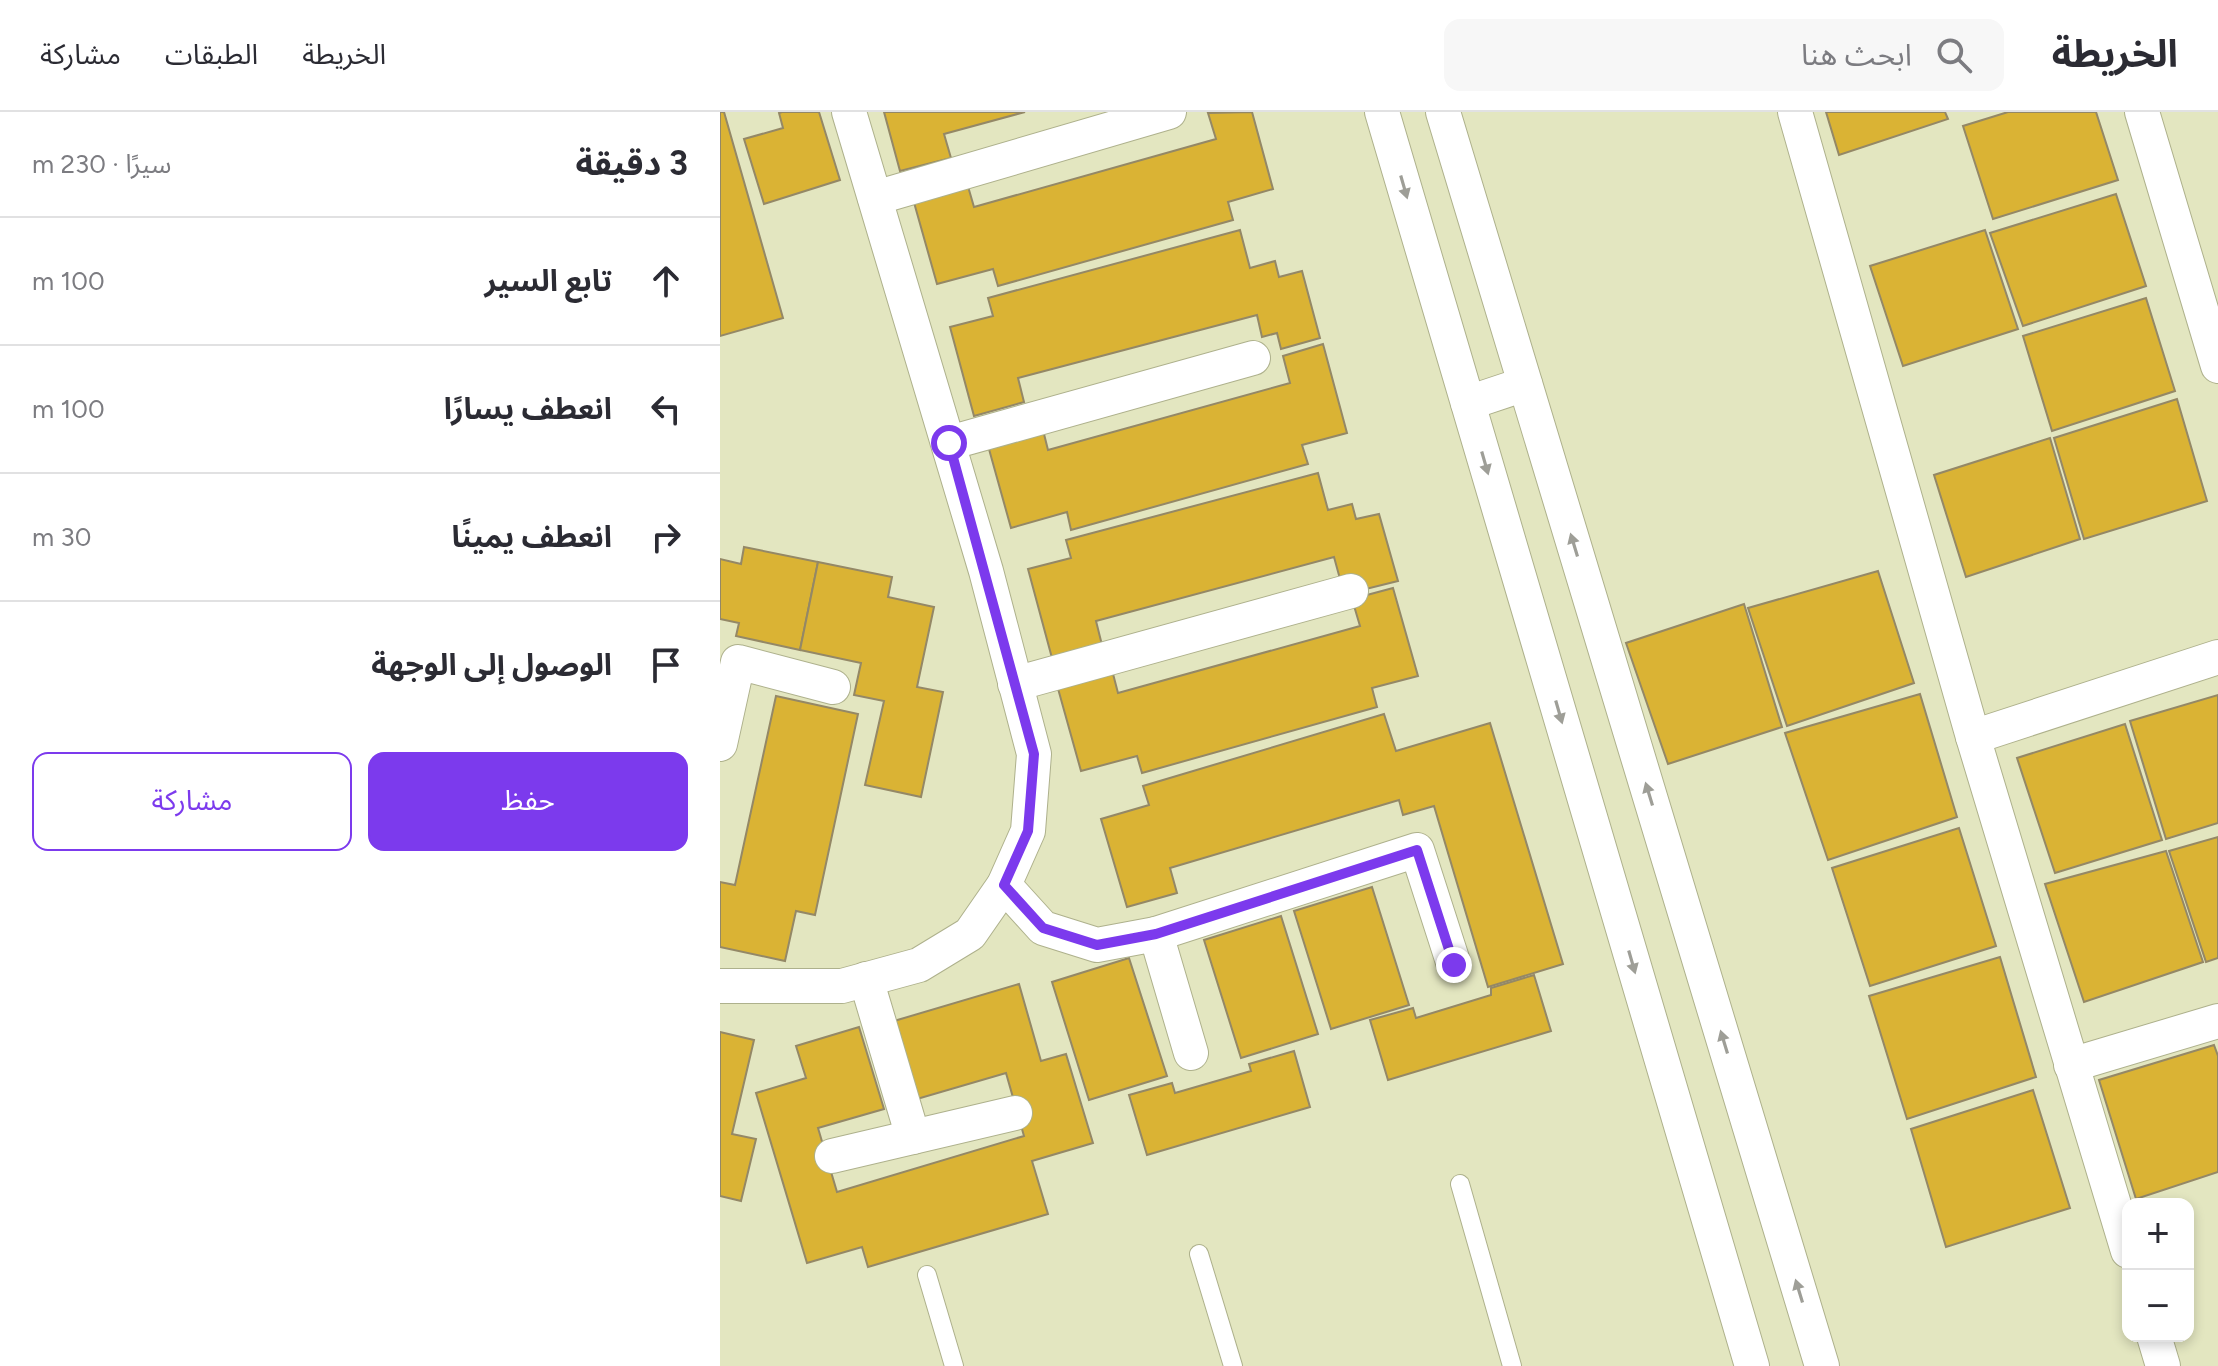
<!DOCTYPE html>
<html lang="ar">
<head>
<meta charset="utf-8">
<style>
	:root { --surface:#fff; --page:#f7f7f7; --text:#2b2b33; --muted:#7c7c81; --line:#e1e1e2; --accent:#7c3aed }
	body { margin:0; font-family:Figtree,"Noto Sans Arabic",sans-serif; background:var(--page); color:var(--text); direction:rtl }
	.controls { position:absolute; right:24px; bottom:24px; display:grid; overflow:hidden; border-radius:16px; box-shadow:0 4px 12px #0003 }
	.controls button { width:72px; height:72px; display:grid; place-items:center; padding:0; border:0; border-bottom:2px solid var(--line); background:var(--surface); color:var(--text); font:40px sans-serif }
	.stop { position:absolute; width:24px; height:24px; margin:-18px; border:6px solid #7c3aed; border-radius:50%; background:#fff }
	.stop.end { background:#7c3aed; border-color:#fff; box-shadow:0 2px 8px #0008 }
	.list { margin:0; padding:0; list-style:none }
	h2 { display:flex; justify-content:space-between; align-items:center; height:104px; margin:0; padding:0 32px; font-size:34px }
	h2 small { font-size:26px; font-weight:400; color:var(--muted) }
	.list li { display:grid; grid-template-columns:52px 1fr auto; gap:24px; align-items:center; box-sizing:border-box; height:128px; padding:0 32px; border-top:2px solid var(--line) }
	.list b { display:block; font-size:30px; white-space:nowrap }
	.list em { font-size:26px; font-style:normal; color:var(--muted) }
	.actions { display:flex; gap:16px; padding:24px 32px }
	.actions a { flex:1; padding:18px 0; border:2px solid var(--accent); border-radius:16px; text-align:center; font-size:28px; color:var(--accent) }
	.actions .main { background:var(--accent); color:#fff }
	.icon { flex:none; width:44px; height:44px; fill:none; stroke:currentColor; stroke-width:2; stroke-linecap:round; stroke-linejoin:round }
	.map { position:relative; flex:none; width:1498px; height:1254px; overflow:hidden; direction:ltr }
	header { display:flex; align-items:center; gap:48px; box-sizing:border-box; height:112px; padding:0 40px; background:var(--surface); border-bottom:2px solid var(--line) }
	header strong { font-size:38px }
	nav { display:flex; gap:44px; margin-inline-start:auto; font-size:28px }
	.search { width:560px; height:72px; background:var(--page); display:flex; align-items:center; gap:20px; box-sizing:border-box; padding:0 28px; border-radius:16px; color:var(--muted); font-size:30px }
	main { display:flex }
	aside { flex:1; background:var(--surface) }
	.map>svg:first-child { display:block }
	.building { fill:#dab334; stroke:#948866; stroke-width:2 }
	.lines { fill:none; stroke-linecap:round; stroke-linejoin:round }
	.lane-casing { stroke:#aeb18c; stroke-width:20 }
	.street-casing { stroke:#aeb18c; stroke-width:36 }
	.lane { stroke:#fff; stroke-width:18 }
	.street { stroke:#fff; stroke-width:34 }
	.oneway { fill:#9e9e97 }
	.route { stroke:#7c3aed; stroke-width:10 }
</style>
</head>
<body>
<header>
<strong>الخريطة</strong>
<div class="search"><svg class="icon" aria-label="search" viewBox="0 0 24 24"><circle cx="10" cy="10" r="6"/><path d="M15 15l6 6"/></svg>ابحث هنا</div>
<nav><a>الخريطة</a><a>الطبقات</a><a>مشاركة</a></nav>
</header>
<main>
<div class="map">
<svg width="1498" height="1254" viewBox="0 0 1498 1254">
	<rect width="100%" height="100%" fill="#e3e6c0"/>
	<g class="building">
		<path d="M0,0H4L63,206L0,224Z"/>
		<path d="M62,0H99L120,68L44,92L24,27L63,16L59,1Z"/>
		<path d="M164,0H305L224,22L231,46L180,59Z"/>
		<path d="M532,0L553,77L508,90L513,108L278,174L273,157L217,172L193,87L247,71L254,95L496,27L488,1Z"/>
		<path d="M1106,0H1225L1228,7L1119,43Z"/>
		<path d="M1288,0H1376L1398,68L1273,107L1243,14Z"/>
		<path d="M1396,82L1426,174L1303,214L1270,121Z"/>
		<path d="M520,118L530,156L555,149L559,165L582,159L600,226L561,237L557,221L542,225L537,203L298,266L304,290L254,304L230,215L273,204L268,186Z"/>
		<path d="M1265,118L1298,217L1183,254L1150,154Z"/>
		<path d="M1426,186L1455,279L1332,319L1303,224Z"/>
		<path d="M603,232L627,321L582,333L588,352L351,418L347,400L291,416L267,330L322,314L328,338L570,271L563,244Z"/>
		<path d="M1457,287L1487,389L1364,427L1334,326Z"/>
		<path d="M1330,326L1360,427L1246,465L1214,363Z"/>
		<path d="M598,361L608,398L632,392L636,407L659,402L678,469L638,479L620,467L614,445L376,509L382,533L332,546L308,457L351,446L346,428Z"/>
		<path d="M24,435L98,450L80,538L16,524L19,511L0,507V447L21,452Z"/>
		<path d="M98,450L172,465L168,485L214,495L197,575L223,580L201,685L145,673L164,589L134,583L141,551L80,538Z"/>
		<path d="M1158,459L1194,571L1067,614L1028,496Z"/>
		<path d="M673,476L698,564L652,576L657,595L422,661L417,644L361,659L337,573L392,558L398,581L640,514L632,487Z"/>
		<path d="M1024,492L1062,615L948,652L906,531Z"/>
		<path d="M1200,582L1237,705L1108,748L1065,621Z"/>
		<path d="M1498,583V711L1446,727L1410,609Z"/>
		<path d="M56,584L138,602L95,803L76,799L65,849L0,835V770L15,773Z"/>
		<path d="M664,602L676,639L770,611L843,852L768,875L714,694L683,703L679,688L450,756L457,781L407,795L381,707L429,693L423,674Z"/>
		<path d="M1405,612L1442,728L1335,761L1297,646Z"/>
		<path d="M1239,716L1276,834L1150,874L1112,756Z"/>
		<path d="M1498,725V846L1486,850L1449,739Z"/>
		<path d="M1446,739L1483,850L1364,890L1325,772Z"/>
		<path d="M652,775L689,893L611,917L574,799Z"/>
		<path d="M561,804L598,922L521,946L484,828Z"/>
		<path d="M1280,845L1316,965L1187,1007L1149,884Z"/>
		<path d="M409,846L447,964L369,988L332,870Z"/>
		<path d="M814,863L831,919L668,968L650,908L693,896L696,906L771,883V876Z"/>
		<path d="M299,872L321,949L346,942L373,1031L312,1049L328,1102L148,1155L142,1135L87,1151L36,981L86,966L76,934L139,915L164,997L98,1016L117,1080L304,1024L286,961L197,987L174,909Z"/>
		<path d="M0,920L34,928L12,1022L36,1027L21,1089L0,1084Z"/>
		<path d="M1494,933L1498,944V1060L1416,1087L1379,968Z"/>
		<path d="M574,939L590,995L427,1043L409,983L452,971L455,981L531,959L529,952Z"/>
		<path d="M1313,978L1350,1096L1226,1135L1191,1017Z"/>
	</g>
	<g class="lines">
		<g class="lane-casing">
			<g id="lane">
				<path d="M740,1072L792,1254"/>
				<path d="M479,1142L513,1254"/>
				<path d="M207,1163L234,1254"/>
			</g>
		</g>
		<g class="street-casing">
			<g id="street">
				<path d="M662,0L1032,1254"/>
				<path d="M723,0L1102,1254"/>
				<path d="M1075,0L1253,625L1408,1139"/>
				<path d="M1422,0L1498,254"/>
				<path d="M155,86L449,0"/>
				<path d="M748,291L805,272"/>
				<path d="M229,331L533,246"/>
				<path d="M295,572L631,479"/>
				<path d="M1253,625L1498,545"/>
				<path d="M0,632L18,550L113,575"/>
				<path d="M284,773L323,816L377,833L436,822"/>
				<path d="M146,867L193,1025"/>
				<path d="M0,874H122L199,853L250,822L284,773L308,719L314,642L266,459L129,0"/>
				<path d="M471,941L436,822L697,738L734,853"/>
				<path d="M1351,953L1498,909"/>
				<path d="M112,1044L295,1001"/>
				<path d="M1434,1224L1443,1254"/>
			</g>
		</g>
		<use href="#lane" class="lane"/>
		<use href="#street" class="street"/>
	</g>
	<defs><path id="oneway-solid" d="M-6-.8H1V-3.2L6.5 0L1 3.2V.8H-6Z" transform="scale(2)"/></defs>
	<g class="oneway">
		<use href="#oneway-solid" transform="translate(684 75) rotate(74)"/>
		<use href="#oneway-solid" transform="translate(765 351) rotate(74)"/>
		<use href="#oneway-solid" transform="translate(854 433) rotate(-107)"/>
		<use href="#oneway-solid" transform="translate(839 600) rotate(74)"/>
		<use href="#oneway-solid" transform="translate(929 682) rotate(-107)"/>
		<use href="#oneway-solid" transform="translate(912 850) rotate(74)"/>
		<use href="#oneway-solid" transform="translate(1004 930) rotate(-107)"/>
		<use href="#oneway-solid" transform="translate(1079 1179) rotate(-107)"/>
	</g>
	<g class="lines">
		<path class="route" d="M229,331L314,642L308,719L284,773L323,816L377,833L436,822L697,738L734,853"/>
	</g>
</svg>
<div class="controls">
<button>+</button>
<button>−</button>
</div>
<div class="stop" style="left:229px;top:331px"></div>
<div class="stop end" style="left:734px;top:853px"></div>
</div>
<aside>
<h2>3 دقيقة<small>سيرًا · 230 m</small></h2>
<ul class="list">
<li><svg class="icon" aria-label="ahead" viewBox="0 0 24 24"><path d="M12 20V5M6 11l6-6 6 6"/></svg><div><b>تابع السير</b></div><em>100 m</em></li>
<li><svg class="icon" aria-label="left" viewBox="0 0 24 24"><path d="M17 20v-9H6M10 6l-5 5 5 5"/></svg><div><b>انعطف يسارًا</b></div><em>100 m</em></li>
<li><svg class="icon" aria-label="right" viewBox="0 0 24 24"><path d="M7 20v-9h11M14 6l5 5-5 5"/></svg><div><b>انعطف يمينًا</b></div><em>30 m</em></li>
<li><svg class="icon" aria-label="arrive" viewBox="0 0 24 24"><path d="M6 21V4h12l-3 4 3 4H6"/></svg><div><b>الوصول إلى الوجهة</b></div></li>
</ul>
<div class="actions"><a class="main">حفظ</a><a>مشاركة</a></div>
</aside>
</main>
</body>
</html>
